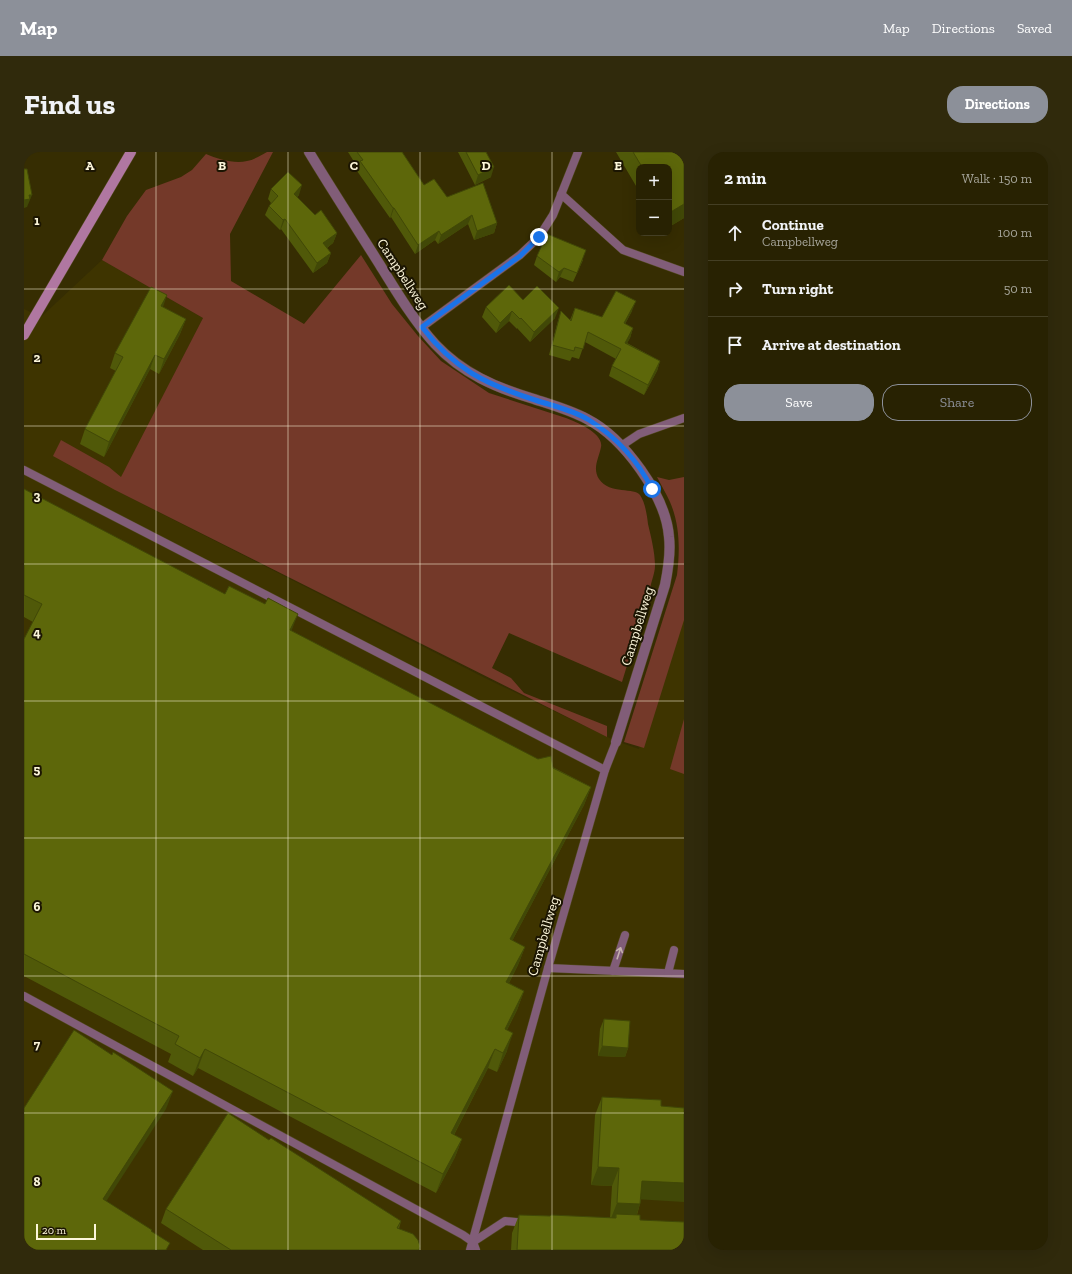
<!DOCTYPE html>
<html lang="en">
<head>
<meta charset="utf-8">
<style>
	:root { --surface:#282202; --page:#302a0c; --text:#f1f3f6; --muted:#a5a499; --line:#443f24; --accent:#8c9099 }
	body { margin:0; font-family:"Zilla Slab",serif; background:var(--page); color:var(--text) }
	.controls { position:absolute; right:12px; top:12px; display:grid; overflow:hidden; border-radius:8px; box-shadow:0 4px 16px #0002 }
	.controls button { width:36px; height:36px; display:grid; place-items:center; padding:0; border:0; border-bottom:1px solid var(--line); background:var(--surface); color:var(--text); font:20px sans-serif }
	.scale { position:absolute; left:12px; bottom:10px; width:60px; box-sizing:border-box; padding-left:4px; border:2px solid #fcf6da; border-top:0; font-size:11px; line-height:14px; white-space:nowrap; color:#fcf6da; -webkit-text-stroke:3px #1b1502; paint-order:stroke }
	.stop { position:absolute; width:12px; height:12px; margin:-9px; border:3px solid #1a73e8; border-radius:50%; background:#fff }
	.stop.end { background:#1a73e8; border-color:#fff; box-shadow:0 1px 4px #0008 }
	.list { margin:0; padding:0; list-style:none }
	h2 { display:flex; justify-content:space-between; align-items:center; height:52px; margin:0; padding:0 16px; font-size:17px }
	h2 small { font-size:13px; font-weight:400; color:var(--muted) }
	.list li { display:grid; grid-template-columns:26px 1fr auto; gap:12px; align-items:center; box-sizing:border-box; height:56px; padding:0 16px; border-top:1px solid var(--line) }
	.list b { display:block; font-size:15px; white-space:nowrap }
	.list p { margin:0; font-size:13px; white-space:nowrap; color:var(--muted) }
	.list em { font-size:13px; font-style:normal; color:var(--muted) }
	.actions { display:flex; gap:8px; padding:12px 16px }
	.actions a { flex:1; padding:9px 0; border:1px solid var(--accent); border-radius:16px; text-align:center; font-size:14px; color:var(--accent) }
	.actions .main { background:var(--accent); color:#fff }
	.icon { flex:none; width:22px; height:22px; fill:none; stroke:currentColor; stroke-width:2; stroke-linecap:round; stroke-linejoin:round }
	.map { position:relative; flex:none; width:660px; height:1098px; overflow:hidden; border-radius:16px }
	header { display:flex; align-items:center; gap:24px; box-sizing:border-box; height:56px; padding:0 20px; background:var(--accent); color:#fff }
	header strong { font-size:19px }
	nav { display:flex; gap:22px; margin-inline-start:auto; font-size:14px }
	.intro { display:flex; align-items:center; justify-content:space-between; box-sizing:border-box; height:96px; padding:0 24px }
	h1 { margin:0; font-size:28px }
	.button { padding:10px 18px; border-radius:16px; background:var(--accent); color:#fff; font-size:14px; font-weight:700 }
	main { display:flex; gap:24px; padding:0 24px }
	aside { flex:1; background:var(--surface); border-radius:16px; box-shadow:0 4px 16px #0002 }
	.map>svg:first-child { display:block }
	.built { fill:#3e3400 }
	.green { fill:#743929 }
	.lines { fill:none; stroke-linecap:round; stroke-linejoin:round }
	.lane-casing { stroke:#524920; stroke-width:9 }
	.street-casing { stroke:#524920; stroke-width:11 }
	.secondary-casing { stroke:#524920; stroke-width:11 }
	.lane { stroke:#815d78; stroke-width:8 }
	.street { stroke:#815d78; stroke-width:10 }
	.secondary { stroke:#b077a1; stroke-width:10 }
	.wall { fill:#505909 }
	.shaded-wall { fill:#414807 }
	.building { fill:#5d670a; stroke:#414807 }
	.oneway { stroke:#c5b1ae }
	.route { stroke:#1a73e8; stroke-width:5 }
	.grid { fill:none; stroke:#fcf6da; stroke-width:1; stroke-opacity:0.55 }
	.labels { text-anchor:middle; stroke-width:4; stroke-linejoin:round; paint-order:stroke }
	.street-label { font-size:14px; fill:#fcf6da; stroke:#1b1502 }
	.grid-label { font-size:13px; text-anchor:middle; font-weight:bold; fill:#fcf6da; stroke:#1b1502; stroke-width:4; stroke-linejoin:round; paint-order:stroke }
</style>
</head>
<body>
<header>
<strong>Map</strong>
<nav><a>Map</a><a>Directions</a><a>Saved</a></nav>
</header>
<div class="intro"><h1>Find us</h1><a class="button">Directions</a></div>
<main>
<div class="map">
<svg width="660" height="1098" viewBox="0 0 660 1098">
	<rect width="100%" height="100%" fill="#362d02"/>
	<path class="built" d="M78,108L179,166L91,338L461,526L592,589L615,597L660,429V1098H0V157L17,165Z"/>
	<g class="green">
		<path d="M243,0H249L206,82L207,129L280,172L337,103L368,152L394,184L417,209L465,241L542,266C552,270 580,281 577,295C575,306 568,316 575,327C586,343 611,335 616,343C621,350 623,363 624,372C627,385 631,400 631,414C631,421 627,430 626,437C618,469 607,500 598,530L485,481L468,516L487,526L500,541L583,574V585L91,338L29,304L37,288L85,315L97,325L179,166L78,108L103,64L122,38L157,25L168,18L182,2C194,7 210,12 223,9C230,8 237,3 243,0Z"/>
		<path d="M633,325L645,328L660,325V468L620,596L600,590L653,423C656,398 656,373 646,350C642,341 637,333 633,325Z"/>
		<path d="M660,567V622L646,617Z"/>
	</g>
	<g class="lines">
		<g class="lane-casing">
			<g id="lane">
				<path d="M537,42L599,98L660,120"/>
				<path d="M398,175L496,103L515,85L529,63L554,0"/>
				<path d="M597,294L615,282L660,266"/>
				<path d="M0,318L581,618"/>
				<path d="M524,816L660,822"/>
				<path d="M589,819L601,783"/>
				<path d="M644,821L650,798"/>
				<path d="M0,844L439,1083L449,1090L452,1098"/>
				<path d="M449,1090L481,1069L502,1071"/>
				<path d="M446,1098L524,816L581,618L592,590"/>
			</g>
		</g>
		<g class="street-casing">
			<path id="street" d="M285,0C308,38 332,75 356,113C372,139 390,169 411,192C438,221 472,236 510,247C528,253 546,258 563,267C600,286 642,344 645,385C647,401 644,418 641,433L592,590"/>
		</g>
		<g class="secondary-casing">
			<path id="secondary" d="M0,183L107,0"/>
		</g>
		<use href="#lane" class="lane"/>
		<use href="#street" class="street"/>
		<use href="#secondary" class="secondary"/>
	</g>
	<g class="wall">
		<path d="M324,0H378L400,33L473,71L470,81L450,88L444,72L414,92L411,88L391,102L367,65L366,66L333,19L334,16Z"/>
		<path d="M434,0H462L467,25L451,33Z"/>
		<path d="M592,0H660V66L645,75V15H615V39Z"/>
		<path d="M247,37L275,43L273,45L291,63L313,81L309,91L303,96L307,101L303,111L289,121L257,77L256,78L241,63L245,54L247,51L244,47Z"/>
		<path d="M513,104L559,108L549,130L536,125L532,130L510,113Z"/>
		<path d="M499,148L531,166L506,190L493,176V177L485,169L472,181L458,165L462,155Z"/>
		<path d="M139,155L162,167L156,182L135,222L126,217L80,305L56,292L61,277L92,219L86,216L91,201Z"/>
		<path d="M551,156L578,165L608,159L601,172L609,176L606,186L603,191L636,209L633,219L620,243L585,224L588,214L592,207L561,190L555,207L548,205L546,209L525,203L534,169L537,159L546,168Z"/>
		<path d="M0,337L268,479L567,635L560,653L488,789L501,795L494,813L485,831L500,839L493,858L483,878V899L473,920L464,916L430,983L438,987L431,1005L412,1041L174,916L169,924L144,910L147,902L0,824V487L9,470L0,465Z"/>
		<path d="M580,867L604,896L601,905L574,904L576,877Z"/>
		<path d="M578,945L617,1048L613,1063L616,1068L660,1098H487L488,1081L495,1063L526,1064L527,1063L586,1066L588,1034L567,1033L571,963Z"/>
		<path d="M245,988L377,1069L375,1077L395,1098H179L137,1071L142,1057Z"/>
	</g>
	<g class="shaded-wall">
		<path d="M470,15L467,25L451,33L454,23Z"/>
		<path d="M278,33L275,43L266,52L270,42Z"/>
		<path d="M5,43H8L3,55L0,56V48Z"/>
		<path d="M660,52V66L645,75V61Z"/>
		<path d="M369,56H370L367,65L366,66Z"/>
		<path d="M448,63L444,72L414,92L417,83Z"/>
		<path d="M261,67L257,77L256,78L259,68Z"/>
		<path d="M473,71L470,81L450,88L453,79Z"/>
		<path d="M415,79L411,88L391,102L394,93Z"/>
		<path d="M313,81L309,91L296,101L299,91Z"/>
		<path d="M307,101L303,111L289,121L293,111Z"/>
		<path d="M540,116L536,125L532,130L535,120Z"/>
		<path d="M143,143L138,158L137,154Z"/>
		<path d="M612,149L608,159L596,181L600,171Z"/>
		<path d="M535,156L531,166L506,190L510,180Z"/>
		<path d="M488,159L485,169L472,181L476,171Z"/>
		<path d="M162,167L156,182L135,222L140,207Z"/>
		<path d="M609,176L606,186L598,201L601,191Z"/>
		<path d="M131,203L126,217L80,305L85,290Z"/>
		<path d="M636,209L633,219L620,243L624,233Z"/>
		<path d="M274,462L267,480L266,478Z"/>
		<path d="M567,635L560,653L479,806L486,787Z"/>
		<path d="M501,795L494,813L476,848L482,830Z"/>
		<path d="M500,839L493,858L474,895L481,877Z"/>
		<path d="M489,881L483,899L473,920L479,901Z"/>
		<path d="M578,894L604,896L601,905L574,904Z"/>
		<path d="M181,897L174,916L169,924L176,906Z"/>
		<path d="M471,897L464,916L421,1000L427,981Z"/>
		<path d="M149,939L142,957L72,1065L79,1047Z"/>
		<path d="M438,987L431,1005L412,1041L419,1022Z"/>
		<path d="M574,1015L595,1016L588,1034L567,1033Z"/>
		<path d="M618,1029L660,1031V1050L611,1047Z"/>
		<path d="M593,1051L616,1052L610,1071L592,1062L590,1070L586,1069Z"/>
	</g>
	<g class="building">
		<path d="M333,0H378L400,33L410,27L423,45L459,31L473,71L453,79L448,63L417,83L415,79L394,93L370,56H369L336,9L339,8Z"/>
		<path d="M442,0H462L470,15L454,23Z"/>
		<path d="M609,0H660V52L645,61V15H618Z"/>
		<path d="M0,17H3L8,43H5L6,47L0,48Z"/>
		<path d="M264,20L278,33L270,42L291,63L297,58L313,81L299,91L307,101L293,111L261,67L259,68L245,54L254,44L247,37Z"/>
		<path d="M523,82L562,98L553,121L540,116L535,120L513,104Z"/>
		<path d="M485,133L499,148L513,134L535,156L510,180L497,166L496,167L488,159L476,171L462,155Z"/>
		<path d="M127,135L143,143L137,154L162,167L140,207L131,203L85,290L61,277L99,205L91,201Z"/>
		<path d="M592,139L612,149L600,171L609,176L601,191L636,209L624,233L588,214L597,197L564,180L559,197L551,195L550,199L528,193L537,159L547,169L551,156L578,165Z"/>
		<path d="M0,337L201,442L205,434L241,452L244,446L274,462L266,478L514,607L527,604L529,616L567,635L486,787L501,795L482,830L500,839L481,877L489,881L479,901L471,897L427,981L438,987L419,1022L181,897L176,906L151,892L155,884L0,802V487L18,452L0,443Z"/>
		<path d="M580,867L606,869L604,896L578,894Z"/>
		<path d="M50,878L88,903L89,900L149,939L79,1047L128,1078L127,1079L146,1091L142,1098H0V956Z"/>
		<path d="M578,945L637,948V954L660,956V1031L618,1029L616,1052L593,1051L595,1016L574,1015Z"/>
		<path d="M204,961L245,988L247,986L377,1069L373,1076L389,1082L394,1088L396,1094L395,1098H207L142,1057Z"/>
		<path d="M592,1062L616,1063V1068L660,1070V1098H493L495,1063L526,1064L527,1063L592,1066Z"/>
	</g>
	<defs><path id="oneway-shaft" d="M-6 0H5M1.5-3L5.5 0L1.5 3" fill="none" stroke-width="1.6" stroke-linecap="round" stroke-linejoin="round"/></defs>
	<use class="oneway" href="#oneway-shaft" transform="translate(595 801) rotate(-72)"/>
	<g class="lines">
		<path class="route" d="M515,85L496,104L398,175C430,217 461,232 511,248C529,254 549,258 565,268C592,285 614,309 628,337"/>
	</g>
	<path class="grid" d="M132,0V1098M264,0V1098M396,0V1098M528,0V1098M0,137H660M0,274H660M0,412H660M0,549H660M0,686H660M0,824H660M0,961H660"/>
	<g class="labels">
		<g class="street-label">
			<text transform="translate(379 122) rotate(57)" y="5">Campbellweg</text>
			<text transform="translate(613 474) rotate(-73)" y="5">Campbellweg</text>
			<text transform="translate(519 784) rotate(-74)" y="5">Campbellweg</text>
		</g>
	</g>
	<g class="grid-label">
		<text x="66" y="18">A</text>
		<text x="198" y="18">B</text>
		<text x="330" y="18">C</text>
		<text x="462" y="18">D</text>
		<text x="594" y="18">E</text>
		<text x="13" y="73">1</text>
		<text x="13" y="210">2</text>
		<text x="13" y="348">3</text>
		<text x="13" y="485">4</text>
		<text x="13" y="622">5</text>
		<text x="13" y="759">6</text>
		<text x="13" y="897">7</text>
		<text x="13" y="1034">8</text>
	</g>
</svg>
<div class="controls">
<button>+</button>
<button>−</button>
</div>
<div class="scale">20 m</div>
<div class="stop" style="left:628px;top:337px"></div>
<div class="stop end" style="left:515px;top:85px"></div>
</div>
<aside>
<h2>2 min<small>Walk · 150 m</small></h2>
<ul class="list">
<li><svg class="icon" aria-label="ahead" viewBox="0 0 24 24"><path d="M12 20V5M6 11l6-6 6 6"/></svg><div><b>Continue</b><p>Campbellweg</p></div><em>100 m</em></li>
<li><svg class="icon" aria-label="right" viewBox="0 0 24 24"><path d="M7 20v-9h11M14 6l5 5-5 5"/></svg><div><b>Turn right</b></div><em>50 m</em></li>
<li><svg class="icon" aria-label="arrive" viewBox="0 0 24 24"><path d="M6 21V4h12l-3 4 3 4H6"/></svg><div><b>Arrive at destination</b></div></li>
</ul>
<div class="actions"><a class="main">Save</a><a>Share</a></div>
</aside>
</main>
</body>
</html>
